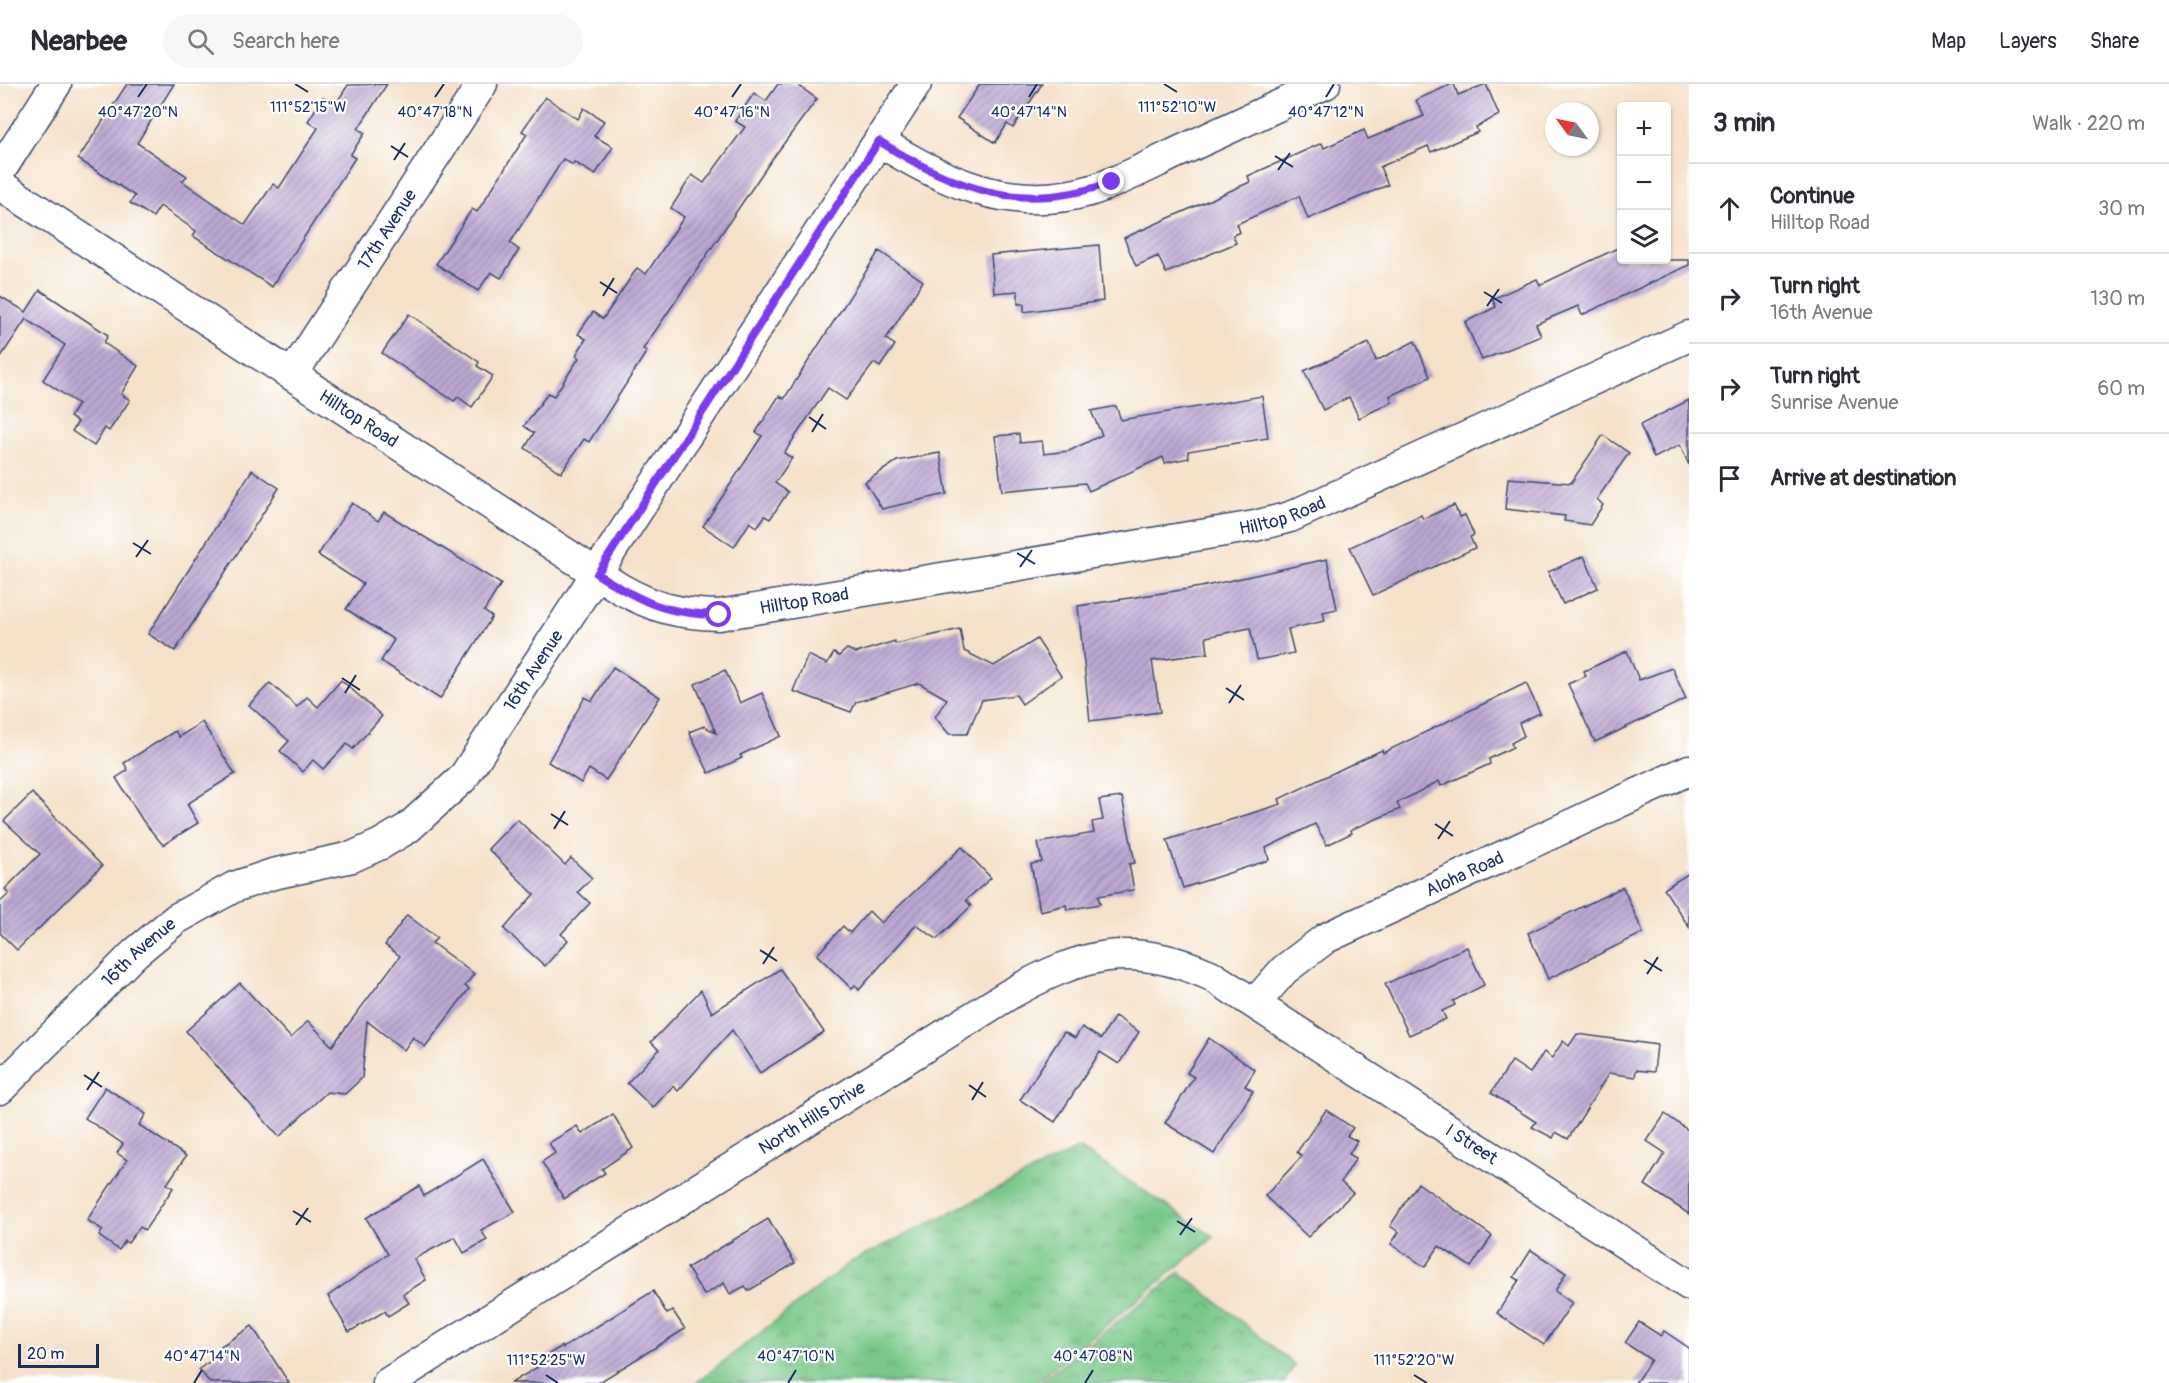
<!DOCTYPE html>
<html lang="en">
<head>
<meta charset="utf-8">
<style>
	:root { --surface:#fff; --page:#f7f7f7; --text:#2b2b33; --muted:#7c7c81; --line:#e1e1e2 }
	body { margin:0; font-family:Pangolin,sans-serif; background:var(--page); color:var(--text) }
	.controls { position:absolute; right:18px; top:18px; display:grid; overflow:hidden; border-radius:6px; box-shadow:0 2px 4px #0004 }
	.controls button { width:54px; height:54px; display:grid; place-items:center; padding:0; border:0; border-bottom:2px solid var(--line); background:var(--surface); color:var(--text); font:30px sans-serif }
	.compass { position:absolute; left:1545px; top:18px; width:54px; height:54px; border-radius:50%; background:var(--surface); box-shadow:0 2px 4px #0004; rotate:303deg }
	.scale { position:absolute; left:18px; bottom:15px; width:81px; box-sizing:border-box; padding-left:6px; border:3px solid #1b2f5e; border-top:0; font-size:16px; line-height:21px; white-space:nowrap; color:#1b2f5e; -webkit-text-stroke:4px #fff; paint-order:stroke }
	.stop { position:absolute; width:18px; height:18px; margin:-14px; border:4px solid #7c3aed; border-radius:50%; background:#fff }
	.stop.end { background:#7c3aed; border-color:#fff; box-shadow:0 2px 6px #0008 }
	.list { margin:0; padding:0; list-style:none }
	h2 { display:flex; justify-content:space-between; align-items:center; height:78px; margin:0; padding:0 24px; font-size:26px }
	h2 small { font-size:20px; font-weight:400; color:var(--muted) }
	.list li { display:grid; grid-template-columns:39px 1fr auto; gap:18px; align-items:center; box-sizing:border-box; height:90px; padding:0 24px; border-top:2px solid var(--line) }
	.list b { display:block; font-size:22px; white-space:nowrap }
	.list p { margin:0; font-size:20px; white-space:nowrap; color:var(--muted) }
	.list em { font-size:20px; font-style:normal; color:var(--muted) }
	.icon { flex:none; width:33px; height:33px; fill:none; stroke:currentColor; stroke-width:2; stroke-linecap:round; stroke-linejoin:round }
	.map { position:relative; flex:none; width:1689px; height:1299px; overflow:hidden }
	header { display:flex; align-items:center; gap:36px; box-sizing:border-box; height:84px; padding:0 30px; background:var(--surface); border-bottom:2px solid var(--line) }
	header strong { font-size:28px }
	nav { display:flex; gap:33px; margin-inline-start:auto; font-size:21px }
	.search { width:420px; height:54px; background:var(--page); display:flex; align-items:center; gap:15px; box-sizing:border-box; padding:0 21px; border-radius:33px; color:var(--muted); font-size:22px }
	main { display:flex }
	aside { flex:1; background:var(--surface) }
	.map>svg:first-child { display:block }
	.grass { fill:url(#grass-tufts); stroke:#4a7c74; stroke-width:1.5 }
	.park { fill:url(#park-crowns); stroke:#4a7c74; stroke-width:1.5 }
	.building { fill:url(#building-hatch) }
	.lines { fill:none; stroke-linecap:round; stroke-linejoin:round }
	.street-casing { stroke:#3c4a6e; stroke-width:33 }
	.street { stroke:#fff; stroke-width:30 }
	.route { stroke:#7c3aed; stroke-width:8 }
	.ticks { fill:none; stroke:#1b2f5e; stroke-width:2 }
	.labels { text-anchor:middle; stroke-width:4.5; stroke-linejoin:round; paint-order:stroke }
	.street-label { font-size:18px; fill:#1b2f5e; stroke:#fff }
	.ticks-label { font-size:15px; text-anchor:middle; fill:#1b2f5e; stroke:#fff; stroke-width:4.5; stroke-linejoin:round; paint-order:stroke }
</style>
</head>
<body>
<header>
<strong>Nearbee</strong>
<div class="search"><svg class="icon" aria-label="search" viewBox="0 0 24 24"><circle cx="10" cy="10" r="6"/><path d="M15 15l6 6"/></svg>Search here</div>
<nav><a>Map</a><a>Layers</a><a>Share</a></nav>
</header>
<main>
<div class="map">
<svg width="1689" height="1299" viewBox="0 0 1689 1299">
	<defs>
		<pattern id="grass-tufts" width="24" height="20" patternUnits="userSpaceOnUse" patternTransform="scale(1.5)"><rect width="24" height="20" fill="#79c889"/><path d="M3 7l-1-3M5 7V3M7 7l1-3M15 17l-1-3M17 17v-4M19 17l1-3" fill="none" stroke="#62a373"/></pattern>
		<pattern id="park-crowns" width="20" height="18" patternUnits="userSpaceOnUse" patternTransform="scale(1.5)"><rect width="20" height="18" fill="#79c889"/><path d="M2 6a3 3 0 1 1 6 0M12 15a3 3 0 1 1 6 0" fill="none" stroke="#62a373"/></pattern>
		<pattern id="building-hatch" width="6" height="6" patternUnits="userSpaceOnUse" patternTransform="scale(1.5)"><rect width="6" height="6" fill="#bca8d2"/><path d="M-1 1l2-2M0 6l6-6M5 7l2-2" fill="none" stroke="#9889ae"/></pattern>
	</defs>
	<rect width="100%" height="100%" fill="#fff"/>
	<filter id="ink" filterUnits="userSpaceOnUse"><feTurbulence type="fractalNoise" baseFrequency=".0167" numOctaves="2"/><feDisplacementMap in="SourceGraphic" scale="12" xChannelSelector="R" yChannelSelector="G"/><feConvolveMatrix kernelMatrix="1 2 1 2 8 2 1 2 1" color-interpolation-filters="sRGB"/></filter>
	<filter id="wash" filterUnits="userSpaceOnUse"><feTurbulence type="fractalNoise" baseFrequency=".008" numOctaves="4" result="noise"/><feDisplacementMap in="SourceGraphic" scale="24" xChannelSelector="R" yChannelSelector="G"/><feGaussianBlur stdDeviation="1.35" result="paint"/><feColorMatrix in="noise" values="0 0 0 0 0 0 0 0 0 0 0 0 0 0 0 0 0 1.4 0 .05"/><feComposite in="paint" operator="in"/></filter>
	<g filter="url(#wash)">
		<rect width="100%" height="100%" fill="#f5e1c9"/>
		<path class="grass" d="M1079,1064L1214,1153L1035,1299H696L851,1178Z"/>
		<path class="park" d="M1180,1188L1295,1281L1284,1299H1040Z"/>
		<g id="blocks">
			<g class="building">
				<path d="M127,0H174L137,59L187,92L182,97L245,141L273,100L279,104L318,44L308,37L323,13L335,21L348,1L387,0L358,45L365,49L350,71L355,74L272,203L193,152L196,147L160,122L153,133L130,119L135,112L78,75Z"/>
				<path d="M778,0H796L817,15L770,78L643,265L647,267L589,358L584,355L561,389L525,364L534,349L524,342L548,309L554,312L579,274L576,271L586,255L578,250L593,228L603,235L637,184L646,190L684,133L671,124L692,91L704,99L745,43L735,37L754,9L766,17Z"/>
				<path d="M980,0H1042L1013,44L1007,40L995,59L957,34Z"/>
				<path d="M1452,0H1454L1458,11L1486,0L1499,31L1476,43L1478,48L1431,68L1428,62L1380,83L1388,101L1308,135L1299,112L1237,140L1240,148L1233,151L1236,159L1166,189L1158,172L1136,182L1124,154L1250,98L1248,92L1322,59L1324,64L1364,46L1368,55L1424,32L1416,16Z"/>
				<path d="M545,13L578,35L584,24L604,37L594,52L613,63L595,91L574,78L573,81L563,75L510,159L519,166L501,194L491,188L478,207L436,180L472,125L477,128L527,50L522,47Z"/>
				<path d="M1099,161L1103,217L1024,228V220H1018V207L994,209L991,171Z"/>
				<path d="M1622,162V176H1689V181L1582,231L1578,222L1536,240L1541,252L1482,276L1465,238L1496,223L1492,215L1537,195L1540,201Z"/>
				<path d="M879,167L923,197L886,255L895,261L880,283L874,279L846,316L828,304L784,369L792,374L775,399L788,408L770,435L765,432L757,443L750,438L734,463L703,442L762,352L756,348L779,312L784,315Z"/>
				<path d="M40,206L108,251L104,259L138,282L121,310L130,316L109,347L105,344L94,362L72,347L78,338L70,333L78,320L43,296L65,261L26,235L0,274V212L26,228Z"/>
				<path d="M409,230L479,278L477,282L493,292L472,323L458,313L454,317L382,269Z"/>
				<path d="M1415,257L1430,293L1390,312L1392,318L1359,334L1349,313L1323,326L1304,287L1369,259L1376,277Z"/>
				<path d="M1262,312L1268,354L1188,367L1189,374L1165,379L1163,373L1089,407L1085,399L1002,407L995,352L1019,350L1020,359L1042,357L1044,370L1069,367L1102,351L1091,327L1116,322L1121,336Z"/>
				<path d="M1689,316V381L1680,361L1654,374L1640,341Z"/>
				<path d="M1603,351L1629,369L1597,415L1603,421L1590,441L1564,437L1565,432L1505,425L1508,394L1571,399Z"/>
				<path d="M940,369L947,410L882,425L865,398L897,377Z"/>
				<path d="M252,386L279,404L175,567L148,550Z"/>
				<path d="M352,419L378,437L384,428L501,500L484,527L492,533L440,615L381,577L394,556L346,525L363,500L318,471Z"/>
				<path d="M1454,421L1460,433L1465,431L1474,451L1470,453L1475,464L1373,511L1350,463L1421,431L1423,435Z"/>
				<path d="M1584,472L1598,504L1563,520L1548,488Z"/>
				<path d="M1327,475L1337,525L1323,528L1325,537L1288,545L1294,569L1257,576L1250,544L1206,553L1208,569L1152,577L1160,628L1090,637L1078,522L1201,503Z"/>
				<path d="M960,545L964,567L994,582L1037,555L1061,592L1022,620L1016,611L982,616L967,650H949L935,633L947,615L919,599L856,618L851,628L793,607L808,571L827,580L834,569L839,572L847,565L856,569L895,557V560Z"/>
				<path d="M1627,567L1639,596L1672,584L1686,615L1595,658L1568,600L1586,592L1584,587Z"/>
				<path d="M613,583L660,613L606,696L589,685L581,699L548,678L585,613L592,617Z"/>
				<path d="M725,586L740,619L762,609L781,652L740,671L742,674L709,689L689,648L704,642L716,649L695,600Z"/>
				<path d="M341,596L382,632L353,665L347,660L323,685L313,676L303,688L280,667L289,657L249,621L270,599L297,623L307,613L318,623Z"/>
				<path d="M1526,599L1540,629L1519,639L1524,652L1511,659L1513,663L1489,675L1490,680L1441,702L1439,697L1397,719L1400,725L1350,746L1352,749L1327,761L1315,740L1266,764L1269,776L1183,804L1167,756L1281,720L1279,715L1358,677L1382,666L1383,669Z"/>
				<path d="M202,638L235,690L187,720L198,739L163,761L143,737L116,694L128,686L124,679L175,647L179,653Z"/>
				<path d="M32,709L102,782L17,866L0,849V818L9,810L5,805L40,770L4,737Z"/>
				<path d="M1122,713L1135,779L1129,780L1134,806L1098,812L1100,820L1067,826L1066,821L1040,827L1031,780L1042,778L1038,759L1094,749L1092,738L1103,736L1099,716Z"/>
				<path d="M517,735L565,781L571,774L592,794L578,808L590,819L561,850L568,856L545,882L504,845L534,810L488,765Z"/>
				<path d="M962,763L991,794L966,816L971,822L937,855L916,841L859,906L855,901L852,905L817,871L843,842L850,849L869,827L881,839Z"/>
				<path d="M1689,789V843L1664,805Z"/>
				<path d="M1623,803L1643,849L1548,895L1528,849Z"/>
				<path d="M407,831L437,854L432,859L474,890L465,902L469,905L425,963L413,953L404,966L367,937L362,994L345,1010L327,1008L279,1053L186,947L240,899L291,954L308,937L332,962L400,872L385,861Z"/>
				<path d="M1467,863L1484,901L1453,917L1455,921L1442,927L1446,935L1409,951L1385,900Z"/>
				<path d="M780,885L824,948L760,989L732,946L678,1007L673,1002L653,1024L627,999L659,966L651,958L701,906L712,929Z"/>
				<path d="M1115,932L1139,948L1119,980L1100,968L1055,1038L1020,1016L1064,948L1075,954L1082,943L1101,955Z"/>
				<path d="M1577,950L1657,961L1654,988L1636,986L1635,993L1609,989L1568,1055L1556,1048L1553,1054L1532,1043L1536,1038L1491,1009L1512,977L1530,989L1544,968L1552,974L1563,957L1569,962Z"/>
				<path d="M1209,954L1255,986L1245,1002L1253,1007L1214,1070L1165,1039L1194,993L1187,989Z"/>
				<path d="M105,1003L146,1030L139,1041L186,1072L167,1100L173,1104L145,1146L140,1143L128,1159L125,1157L119,1166L99,1152L103,1146L87,1136L127,1076L117,1069L123,1060L85,1034Z"/>
				<path d="M1326,1026L1353,1044L1347,1052L1357,1057L1349,1070L1356,1074L1341,1098L1353,1109L1308,1153L1265,1112L1302,1072L1297,1068Z"/>
				<path d="M613,1030L633,1064L602,1085L605,1089L564,1115L542,1078L555,1069L549,1059L577,1042L582,1050Z"/>
				<path d="M1665,1030L1689,1047V1130L1645,1101L1665,1069L1647,1057Z"/>
				<path d="M483,1075L515,1128L481,1146L487,1156L464,1169L455,1153L414,1175L426,1196L403,1210L409,1219L388,1232L385,1227L349,1248L328,1212L388,1170L366,1134L419,1102L424,1112Z"/>
				<path d="M1418,1099L1492,1152L1471,1183L1439,1162L1425,1183L1391,1160L1399,1148L1390,1142Z"/>
				<path d="M768,1135L795,1179L748,1207L745,1202L730,1210L724,1199L704,1211L687,1184Z"/>
				<path d="M1531,1166L1566,1189L1555,1207L1572,1219L1544,1261L1497,1229L1519,1196L1514,1193Z"/>
				<path d="M653,1207L667,1230L673,1227L685,1245L598,1299H511L546,1278L543,1274L562,1262L563,1264Z"/>
				<path d="M1639,1238L1661,1252L1664,1247L1689,1264V1299H1635L1651,1276L1625,1259Z"/>
				<path d="M252,1242L289,1299H210L199,1285L225,1267L221,1262Z"/>
			</g>
		</g>
	</g>
	<g filter="url(#ink)">
		<use href="#blocks" fill-opacity="0" stroke="#3c4a6e" stroke-width="1.5"/>
		<g class="lines">
			<g class="street-casing">
				<g id="street">
					<path d="M879,57C944,98 1010,129 1089,107C1119,98 1148,82 1176,69C1226,46 1276,23 1325,0"/>
					<path d="M0,87L56,0"/>
					<path id="s1" d="M0,101L619,504C654,524 678,530 719,531L1255,442L1290,433L1689,252"/>
					<path id="s2" d="M292,291L482,0"/>
					<path id="s3" d="M1256,918L1284,886L1326,854L1689,686"/>
					<path id="s4" d="M0,1005L135,869L176,835L234,803L273,790L352,773L381,760L408,744L463,694L916,0"/>
					<path id="s5" d="M388,1299L1008,911C1082,869 1131,856 1210,891L1689,1201"/>
				</g>
			</g>
			<use href="#street" class="street"/>
		</g>
	</g>
	<g class="lines" filter="url(#ink)">
		<path class="route" d="M719,531C665,530 642,518 597,490L879,57C957,106 1021,131 1112,98"/>
	</g>
	<path class="ticks" d="M295,0L308,8M1164,0L1177,8M138,13L147,0M435,13L444,0M732,13L741,0M1029,13L1037,0M1326,13L1334,0M391,62L408,73M1275,72L1293,83M394,76L405,59M1278,86L1290,69M600,198L617,209M1484,208L1502,219M603,212L614,194M1487,222L1499,205M809,333L826,345M812,348L823,330M133,459L151,470M1017,469L1035,480M136,473L148,456M1020,483L1032,466M342,594L360,606M1226,604L1244,616M345,609L356,591M1229,619L1241,601M551,730L568,741M1435,740L1453,752M554,745L565,727M1438,755L1450,737M760,866L777,877M1644,876L1662,887M763,880L774,863M1647,890L1658,873M84,991L102,1003M969,1001L986,1013M87,1006L99,988M972,1016L983,998M293,1127L311,1138M1177,1137L1195,1148M296,1141L308,1124M1180,1151L1192,1134M546,1291L558,1299M1414,1291L1427,1299M194,1299L202,1286M788,1299L796,1286M1085,1299L1093,1286"/>
	<g class="labels">
		<g class="street-label">
			<text dy="6" stroke="none"><textPath href="#s2" startOffset="174">17th Avenue</textPath></text>
			<text dy="6" stroke="none"><textPath href="#s1" startOffset="428">Hilltop Road</textPath></text>
			<text dy="6" stroke="none"><textPath href="#s1" startOffset="1416">Hilltop Road</textPath></text>
			<text dy="6" stroke="none"><textPath href="#s1" startOffset="930">Hilltop Road</textPath></text>
			<text dy="6" stroke="none"><textPath href="#s4" startOffset="699">16th Avenue</textPath></text>
			<text dy="6" stroke="none"><textPath href="#s3" startOffset="248">Aloha Road</textPath></text>
			<text dy="6" stroke="none"><textPath href="#s4" startOffset="195">16th Avenue</textPath></text>
			<text dy="6" stroke="none"><textPath href="#s5" startOffset="500">North Hills Drive</textPath></text>
			<text dy="6" stroke="none"><textPath href="#s5" startOffset="1256">I Street</textPath></text>
		</g>
	</g>
	<g class="ticks-label">
		<text x="308" y="28">111°52'15"W</text>
		<text x="1177" y="28">111°52'10"W</text>
		<text x="138" y="33">40°47'20"N</text>
		<text x="435" y="33">40°47'18"N</text>
		<text x="732" y="33">40°47'16"N</text>
		<text x="1029" y="33">40°47'14"N</text>
		<text x="1326" y="33">40°47'12"N</text>
		<text x="202" y="1277">40°47'14"N</text>
		<text x="796" y="1277">40°47'10"N</text>
		<text x="1093" y="1277">40°47'08"N</text>
		<text x="546" y="1281">111°52'25"W</text>
		<text x="1414" y="1281">111°52'20"W</text>
	</g>
</svg>
<div class="controls">
<button>+</button>
<button>−</button>
<button><svg class="icon" aria-label="layers" viewBox="0 0 24 24"><path d="M12 4l9 5-9 5-9-5zM3 14l9 5 9-5"/></svg></button>
</div>
<svg class="compass" viewBox="-18 -18 36 36"><path d="M0-13l5 13h-10z" fill="#e53935"/><path d="M0 13l5-13h-10z" fill="#7c7c81"/></svg>
<div class="scale">20 m</div>
<div class="stop" style="left:719px;top:531px"></div>
<div class="stop end" style="left:1112px;top:98px"></div>
</div>
<aside>
<h2>3 min<small>Walk · 220 m</small></h2>
<ul class="list">
<li><svg class="icon" aria-label="ahead" viewBox="0 0 24 24"><path d="M12 20V5M6 11l6-6 6 6"/></svg><div><b>Continue</b><p>Hilltop Road</p></div><em>30 m</em></li>
<li><svg class="icon" aria-label="right" viewBox="0 0 24 24"><path d="M7 20v-9h11M14 6l5 5-5 5"/></svg><div><b>Turn right</b><p>16th Avenue</p></div><em>130 m</em></li>
<li><svg class="icon" aria-label="right" viewBox="0 0 24 24"><path d="M7 20v-9h11M14 6l5 5-5 5"/></svg><div><b>Turn right</b><p>Sunrise Avenue</p></div><em>60 m</em></li>
<li><svg class="icon" aria-label="arrive" viewBox="0 0 24 24"><path d="M6 21V4h12l-3 4 3 4H6"/></svg><div><b>Arrive at destination</b></div></li>
</ul>
</aside>
</main>
</body>
</html>
